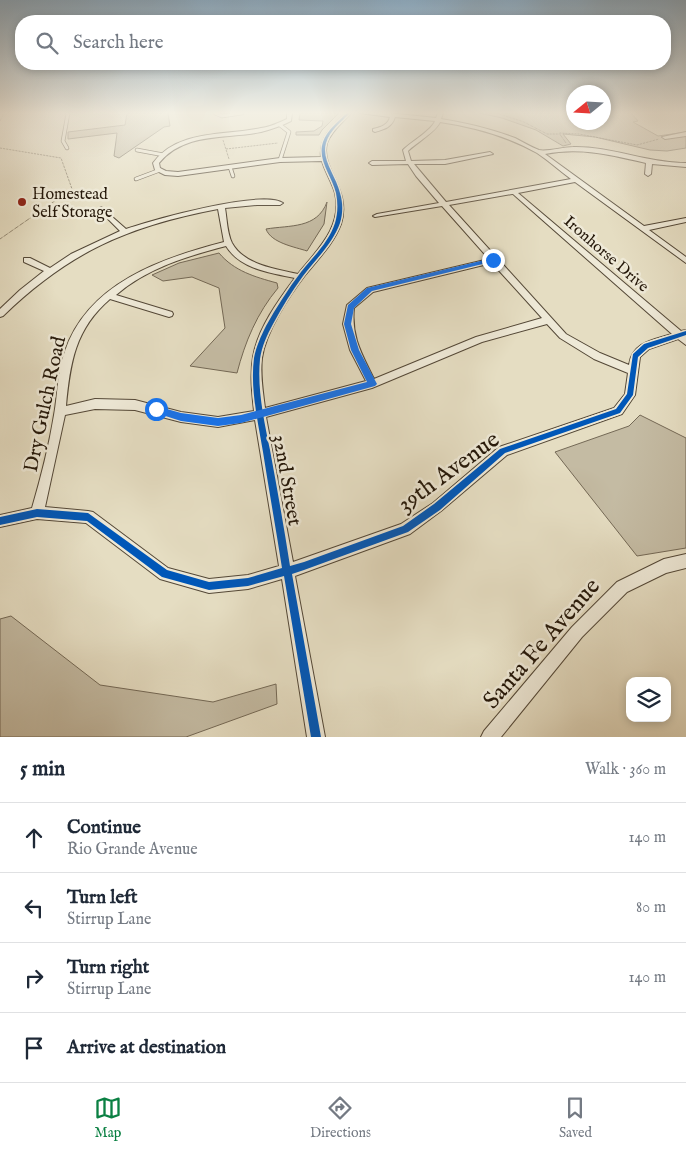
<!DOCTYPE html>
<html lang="en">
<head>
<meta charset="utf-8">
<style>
	:root { --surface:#fff; --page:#f6f6f7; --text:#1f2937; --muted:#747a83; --line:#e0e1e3; --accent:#0b8043 }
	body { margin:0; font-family:"IM FELL English",serif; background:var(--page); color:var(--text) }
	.controls { position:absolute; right:15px; bottom:15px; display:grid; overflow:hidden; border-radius:10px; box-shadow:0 2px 8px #0003 }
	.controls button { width:45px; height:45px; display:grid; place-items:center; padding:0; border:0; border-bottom:1px solid var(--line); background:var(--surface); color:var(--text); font:25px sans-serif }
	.compass { position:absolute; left:566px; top:85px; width:45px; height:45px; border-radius:50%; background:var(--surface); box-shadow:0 2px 8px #0003; rotate:252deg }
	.stop { position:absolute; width:15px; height:15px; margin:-11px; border:4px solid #1a73e8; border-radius:50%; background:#fff }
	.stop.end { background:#1a73e8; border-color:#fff; box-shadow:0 1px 5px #0008 }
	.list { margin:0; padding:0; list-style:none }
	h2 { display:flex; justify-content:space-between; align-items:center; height:65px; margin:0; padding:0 20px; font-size:21px }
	h2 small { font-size:16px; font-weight:400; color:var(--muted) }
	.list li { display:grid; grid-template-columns:32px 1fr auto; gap:15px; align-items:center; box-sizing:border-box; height:70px; padding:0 20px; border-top:1px solid var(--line) }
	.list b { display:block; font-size:19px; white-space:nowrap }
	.list p { margin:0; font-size:16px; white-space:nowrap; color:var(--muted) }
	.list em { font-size:16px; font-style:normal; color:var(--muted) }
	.icon { flex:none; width:28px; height:28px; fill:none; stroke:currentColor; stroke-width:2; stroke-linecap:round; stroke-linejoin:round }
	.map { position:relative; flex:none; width:686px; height:737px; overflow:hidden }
	.search { position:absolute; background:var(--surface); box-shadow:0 2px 8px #0003; left:15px; right:15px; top:15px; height:55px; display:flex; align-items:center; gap:12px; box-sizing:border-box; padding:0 18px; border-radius:20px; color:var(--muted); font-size:19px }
	.sheet { height:345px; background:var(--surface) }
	nav { display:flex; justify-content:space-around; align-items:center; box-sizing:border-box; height:70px; border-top:1px solid var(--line); background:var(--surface); font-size:14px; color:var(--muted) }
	nav a { display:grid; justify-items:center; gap:2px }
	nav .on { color:var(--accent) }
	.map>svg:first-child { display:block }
	.green { fill:#c4bba3; stroke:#746956 }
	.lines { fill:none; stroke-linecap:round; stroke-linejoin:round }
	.service-casing { stroke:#544837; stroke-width:4.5 }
	.minor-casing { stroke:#544837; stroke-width:2 }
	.path { stroke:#241709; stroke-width:1; stroke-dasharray:0.5 1; stroke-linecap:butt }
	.service { stroke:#eee9d7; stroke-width:3 }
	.minor { fill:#eee9d7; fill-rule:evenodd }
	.cycleway-casing { stroke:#eee9d7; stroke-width:3 }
	.cycleway { fill:#0057b8; fill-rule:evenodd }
	.route { fill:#1a73e8 }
	.poi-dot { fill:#8f2418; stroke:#eee9d7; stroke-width:2 }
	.labels { text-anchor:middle; stroke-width:5; stroke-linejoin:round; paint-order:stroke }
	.far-poi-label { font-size:16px; fill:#241709; stroke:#eee9d7; text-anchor:start }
	.far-street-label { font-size:16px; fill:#241709; stroke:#eee9d7 }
	.street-label { font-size:20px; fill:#241709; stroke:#eee9d7 }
	.near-street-label { font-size:24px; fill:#241709; stroke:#eee9d7 }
</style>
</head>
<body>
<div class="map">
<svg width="686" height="737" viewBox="0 0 686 737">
	<rect width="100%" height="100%" fill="#e5ddc2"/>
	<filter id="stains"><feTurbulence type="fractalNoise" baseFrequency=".004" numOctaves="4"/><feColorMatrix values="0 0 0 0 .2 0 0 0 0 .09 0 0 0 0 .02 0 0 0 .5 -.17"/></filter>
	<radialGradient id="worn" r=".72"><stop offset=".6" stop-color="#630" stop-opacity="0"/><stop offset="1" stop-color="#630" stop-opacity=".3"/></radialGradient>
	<g class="green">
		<path d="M127,113H168L170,126L164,127L119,158L114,156L117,133L68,139V132L125,125Z"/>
		<path d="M300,113H339L322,130L319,135H296V132L314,131L322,126L323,121L299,120Z"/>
		<path d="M479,113H573L574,122H604V113H631L638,121L633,122L658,136L686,132V148L667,151L650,150L595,137L563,134L571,144L563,146L536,130L502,118Z"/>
		<path d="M327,202L324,224L307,251C295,247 271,243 266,229C290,225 317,229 327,202Z"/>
		<path d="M219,253C234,271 255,277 277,283L278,288C257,313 245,342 237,373L190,366L225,328L219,288L192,277L163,281L152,275L179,263Z"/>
		<path d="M640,415L686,438V548L637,556L555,452L629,426Z"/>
		<path d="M11,616L100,685L213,702L276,684L277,704L186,737H0V619Z"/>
	</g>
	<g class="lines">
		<g class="service-casing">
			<g id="service">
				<path d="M215,113L222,116L242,113"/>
				<path d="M280,125L289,132L280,160"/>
				<path d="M67,148L63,141L68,113"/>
				<path d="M137,150L164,155"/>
				<path d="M230,167L233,176"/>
				<path d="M136,179L160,170"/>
			</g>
		</g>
		<g class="minor-casing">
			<g id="minor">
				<path d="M287,113H292L291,121C281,126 272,129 261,132C226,139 184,132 159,163L160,168L166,171L178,172L280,158L321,157C319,138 332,126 346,113H351C343,122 331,131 327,143C320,169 352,189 341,224C334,243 319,258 306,274C289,296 266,331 262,358C260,375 263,392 265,408L366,381L350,350L343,324L347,305L367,288L489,259L442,206L375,217L373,216L377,214L439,203L416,176L408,164L372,165L369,163L372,161H406L403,150C411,142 432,130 435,121L395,117C392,127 385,129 375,132L373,131V129C381,127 388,125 390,117L360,113H389L436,118L438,113H443L441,119C467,123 491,129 515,138C523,142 531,147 539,150C546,152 564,147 573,147C611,146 647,163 686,163V167L652,164L651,174L648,176L645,174L646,163C612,155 580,147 545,154L644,226L686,218V222L649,230L686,257V263L575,182L518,193L681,331L686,330V345L678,339L649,349L640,357L635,395L622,414L507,455L441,511L410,534L295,576L325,737H307L282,579L248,589L209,593L160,579L86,523L37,519L0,527V515L32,508C41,477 49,446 54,415C58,394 57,372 65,351C88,283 162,258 224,242L218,209C128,226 69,252 3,316L0,317V309L20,290L44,271L24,262V258H30L50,268L71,254L120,231L98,209L101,207L126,229C152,220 262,189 283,203L280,205H257L225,208C227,219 227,233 232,243C244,265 276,269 298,274C317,250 343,227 335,193C332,182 325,172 322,161L280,162L178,176L165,175L155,170L153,163C178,129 225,136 261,128C270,127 278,123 287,119ZM440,122C474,127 507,136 537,153C549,161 560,171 571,179L446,202L414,164H445L493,154L490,152L445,160L411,161L408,151C416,143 436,132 440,122ZM512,194H513L672,334C653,340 632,342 629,365L600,353L566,334L449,205ZM226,246C240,269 270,273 295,278C278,301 258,328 253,357C250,375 252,393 254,411L218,417L181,412L135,400L95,399L66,406C70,363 75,329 110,299L169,317L172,316L173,314L172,312L116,295C147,268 188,256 226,246ZM492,263L542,318L476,337L374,379C362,354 351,337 354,308L373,292ZM547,324L560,338L594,359L628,373L625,394L614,408L499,447L433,503L401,524L293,562L266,417L372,388L482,342ZM95,409L135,410L181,422L218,427L255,420L279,566L248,575L209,579L168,568L93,512L88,511L45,507L65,415Z"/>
				<path d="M686,132V136L665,139L662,137Z"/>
				<path d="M686,554V568L666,573L627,592L582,637L501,737H481L484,731L572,627L617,582L664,559Z"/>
			</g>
		</g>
		<g class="path">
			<path d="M496,113L524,122L547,134H559"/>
			<path d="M0,121L4,113"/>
			<path d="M223,140L229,159"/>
			<path d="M566,143L559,133L579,134L637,145L659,139"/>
			<path d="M0,148L61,158L72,189L0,239"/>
			<path d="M226,149L278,143"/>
		</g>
		<use href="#service" class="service"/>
		<use href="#minor" class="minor"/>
		<g class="cycleway-casing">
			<path id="cycleway" d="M347,113H350C341,122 330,130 326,143C321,160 336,176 340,193C343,203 343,213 340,223C333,243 316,259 303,276C292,291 282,307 273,324C267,335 262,346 260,359C257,389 264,420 270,450C277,488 284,527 290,566L304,562L403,526L434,504L500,449L616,409L627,394L633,354L644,344L686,331V335L648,348L638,357L633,395L620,413L505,453L440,510L408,532L304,570L292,574L321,737H311L284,576L248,586L209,590L162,577L87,521L37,517L0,525V517L37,509L88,513L167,570L209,582L248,578L282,568C276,529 269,491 263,452C258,422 250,389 254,358C256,347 261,336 266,326C276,308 288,289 301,272C313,257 329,242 335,223C338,213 338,203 336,193C332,176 317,160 323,142C327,130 338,122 347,113Z"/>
		</g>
		<use href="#cycleway" class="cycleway"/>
	</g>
	<linearGradient id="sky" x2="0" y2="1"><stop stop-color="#8caac0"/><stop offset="0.52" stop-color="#f3f0e4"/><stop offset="1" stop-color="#f3f0e4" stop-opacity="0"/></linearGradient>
	<rect width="686" height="217" fill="url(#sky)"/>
	<path class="route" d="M493,258L495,259V261L372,291L354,308L351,324L359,350L377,384L375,386L241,423L218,426L181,421L153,412L151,409L156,406L181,413L218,418L241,415L367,382L351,350L344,324L348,305L367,288Z"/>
	<circle class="poi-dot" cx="22" cy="202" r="5"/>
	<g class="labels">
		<g class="far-poi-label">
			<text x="32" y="199">Homestead<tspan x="32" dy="18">Self Storage</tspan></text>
		</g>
		<g class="far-street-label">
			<text transform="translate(607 253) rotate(41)" y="6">Ironhorse Drive</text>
		</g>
		<g class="street-label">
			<text transform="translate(44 404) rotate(-78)" y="7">Dry Gulch Road</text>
			<text transform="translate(288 480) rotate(80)" y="7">32nd Street</text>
		</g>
		<g class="near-street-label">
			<text transform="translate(448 471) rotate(-36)" y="8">39th Avenue</text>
			<text transform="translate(541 643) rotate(-49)" y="8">Santa Fe Avenue</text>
		</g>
	</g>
	<rect width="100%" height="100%" filter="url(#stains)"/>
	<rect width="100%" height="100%" fill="url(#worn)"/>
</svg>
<div class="controls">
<button><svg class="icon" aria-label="layers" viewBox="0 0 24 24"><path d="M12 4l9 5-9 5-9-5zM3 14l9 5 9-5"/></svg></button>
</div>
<svg class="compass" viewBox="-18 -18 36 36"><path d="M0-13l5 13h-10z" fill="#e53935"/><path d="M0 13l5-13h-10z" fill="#747a83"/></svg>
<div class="stop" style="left:156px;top:409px"></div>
<div class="stop end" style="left:493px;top:260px"></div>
<div class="search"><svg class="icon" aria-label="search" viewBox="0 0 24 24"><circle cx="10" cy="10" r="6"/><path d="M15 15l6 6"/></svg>Search here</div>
</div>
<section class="sheet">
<h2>5 min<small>Walk · 360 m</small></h2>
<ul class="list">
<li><svg class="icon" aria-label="ahead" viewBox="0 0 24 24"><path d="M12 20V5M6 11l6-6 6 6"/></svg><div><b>Continue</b><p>Rio Grande Avenue</p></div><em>140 m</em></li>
<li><svg class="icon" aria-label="left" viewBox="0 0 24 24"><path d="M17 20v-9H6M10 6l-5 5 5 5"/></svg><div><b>Turn left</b><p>Stirrup Lane</p></div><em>80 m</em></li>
<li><svg class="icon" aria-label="right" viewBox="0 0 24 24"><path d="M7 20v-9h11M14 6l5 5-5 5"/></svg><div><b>Turn right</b><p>Stirrup Lane</p></div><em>140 m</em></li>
<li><svg class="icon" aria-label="arrive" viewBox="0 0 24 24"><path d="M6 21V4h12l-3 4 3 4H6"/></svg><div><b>Arrive at destination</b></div></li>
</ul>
</section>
<nav>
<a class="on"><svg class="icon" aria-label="map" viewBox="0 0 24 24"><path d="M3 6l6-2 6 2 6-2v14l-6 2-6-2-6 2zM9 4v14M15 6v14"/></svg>Map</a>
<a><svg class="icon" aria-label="directions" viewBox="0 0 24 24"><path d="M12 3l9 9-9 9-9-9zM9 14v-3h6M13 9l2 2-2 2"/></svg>Directions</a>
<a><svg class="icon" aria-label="saved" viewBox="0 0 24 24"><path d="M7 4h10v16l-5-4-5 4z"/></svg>Saved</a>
</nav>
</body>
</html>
